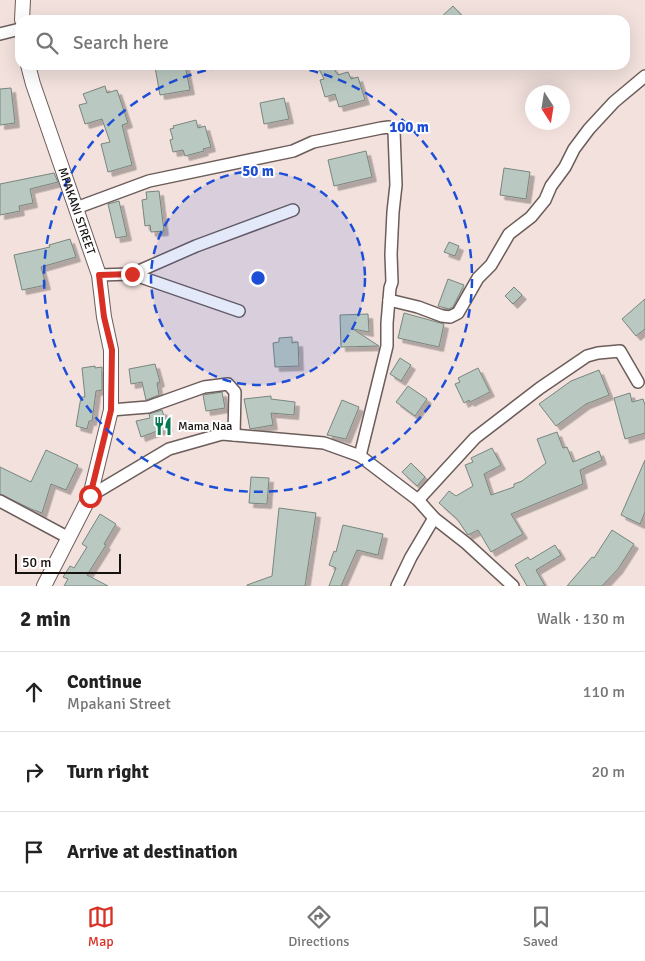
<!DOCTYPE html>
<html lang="en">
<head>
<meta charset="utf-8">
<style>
	:root { --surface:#fff; --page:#f2f2f2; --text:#222; --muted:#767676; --line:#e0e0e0; --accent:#d93025 }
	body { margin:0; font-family:Signika,sans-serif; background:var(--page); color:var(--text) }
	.compass { position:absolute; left:525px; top:85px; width:45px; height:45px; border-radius:50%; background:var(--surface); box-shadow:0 5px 20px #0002; rotate:168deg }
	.scale { position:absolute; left:15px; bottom:12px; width:106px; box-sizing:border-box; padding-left:5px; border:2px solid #16110f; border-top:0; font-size:14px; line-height:18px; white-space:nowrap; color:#16110f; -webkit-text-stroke:4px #fff; paint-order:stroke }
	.stop { position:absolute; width:15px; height:15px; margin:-11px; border:4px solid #d93025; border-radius:50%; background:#fff }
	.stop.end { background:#d93025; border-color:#fff; box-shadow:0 1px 5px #0008 }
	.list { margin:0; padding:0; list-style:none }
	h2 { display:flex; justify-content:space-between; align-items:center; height:65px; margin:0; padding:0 20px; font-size:21px }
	h2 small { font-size:16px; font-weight:400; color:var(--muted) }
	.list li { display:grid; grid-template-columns:32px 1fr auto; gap:15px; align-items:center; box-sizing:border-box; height:80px; padding:0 20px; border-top:1px solid var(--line) }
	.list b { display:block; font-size:19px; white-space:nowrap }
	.list p { margin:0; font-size:16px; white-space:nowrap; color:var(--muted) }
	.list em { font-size:16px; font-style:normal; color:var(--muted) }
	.icon { flex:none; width:28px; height:28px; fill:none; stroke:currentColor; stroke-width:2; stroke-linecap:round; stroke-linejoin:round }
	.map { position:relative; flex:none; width:645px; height:586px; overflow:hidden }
	.search { position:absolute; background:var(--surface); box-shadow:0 5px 20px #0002; left:15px; right:15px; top:15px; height:55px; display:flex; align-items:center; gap:12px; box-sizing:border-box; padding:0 18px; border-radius:15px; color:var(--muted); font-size:19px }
	.sheet { height:305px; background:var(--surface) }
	nav { display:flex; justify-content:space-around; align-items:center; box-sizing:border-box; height:70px; border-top:1px solid var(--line); background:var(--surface); font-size:14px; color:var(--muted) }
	nav a { display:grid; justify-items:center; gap:2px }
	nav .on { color:var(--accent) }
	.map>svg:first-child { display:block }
	.building { fill:#b9c8c0; stroke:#78867e; filter:url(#shadow) }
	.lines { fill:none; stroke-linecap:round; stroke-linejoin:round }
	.minor-casing { stroke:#6c5d5a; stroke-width:14 }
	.tertiary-casing { stroke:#6c5d5a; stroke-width:16 }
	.minor { stroke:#fff; stroke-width:11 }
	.tertiary { stroke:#fff; stroke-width:14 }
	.route { stroke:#d93025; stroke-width:6 }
	.ring { fill:none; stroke:#1d4ed8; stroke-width:2.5; stroke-dasharray:9 6 }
	.labels { text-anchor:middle; stroke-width:4; stroke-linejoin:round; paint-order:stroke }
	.street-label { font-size:12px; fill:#16110f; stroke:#fff }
	.poi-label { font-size:12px; fill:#16110f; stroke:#fff; text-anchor:start }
	.centre { fill:#1d4ed8; stroke:#fff; stroke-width:2.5 }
	.ring-label { font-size:15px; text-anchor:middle; font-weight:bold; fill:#1d4ed8; stroke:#fff; stroke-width:4; stroke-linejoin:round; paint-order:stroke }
</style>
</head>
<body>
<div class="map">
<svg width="645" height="586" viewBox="0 0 645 586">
	<defs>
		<filter id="shadow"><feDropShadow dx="4.5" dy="4.5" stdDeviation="0" flood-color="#0004"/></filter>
	</defs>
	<rect width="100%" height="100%" fill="#f2e1dd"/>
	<g class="building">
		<path d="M453,6L466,20H438Z"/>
		<path d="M165,65H185L190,90L160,95L155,67Z"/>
		<path d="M317,65H331L338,75L348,72L351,79L358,77L365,100L339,107L335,94L325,97L320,80L324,79Z"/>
		<path d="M105,86L107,93L117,90L128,123L122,125L132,165L108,172L101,144L110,142L102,119L85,124L79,105L87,103L83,94Z"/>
		<path d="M11,88L15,123L0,125V89Z"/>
		<path d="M284,98L289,119L264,124L260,103Z"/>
		<path d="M196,120L198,128L205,126L211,147L203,149L204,151L185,156L183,150L173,152L170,140L173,139L170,129L174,128L173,126Z"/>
		<path d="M366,151L372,177L334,186L328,160Z"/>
		<path d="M504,168L530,172L526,199L500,195Z"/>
		<path d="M54,173L58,182L30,189L33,203L19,206L20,211L0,215V184Z"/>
		<path d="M159,191L164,231L151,232L150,225L145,226L142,200L147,199L146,192Z"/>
		<path d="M119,201L127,236L116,238L108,204Z"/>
		<path d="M70,239L76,257L41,267L46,285L22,290L14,255L50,247L49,245Z"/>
		<path d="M449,242L459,246L455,256L444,252Z"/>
		<path d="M448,279L464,285L453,307L449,309L438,306Z"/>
		<path d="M514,287L522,295L513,304L505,296Z"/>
		<path d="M645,299V329L636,336L622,319Z"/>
		<path d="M404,313L444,324L439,347L398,338Z"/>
		<path d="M368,314L369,332L353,329L379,346L341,347L340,315Z"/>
		<path d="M292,337V343L298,342L299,366L275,367L273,343L279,342V338Z"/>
		<path d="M400,358L411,365L401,381L390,374Z"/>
		<path d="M155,364L160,382L157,383L159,395L146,400L142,382L131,384L129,369Z"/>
		<path d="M95,366V368L102,367V390L96,391L92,421H89L87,429L76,426L81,397H85L82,368Z"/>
		<path d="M478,368L490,392L470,402L469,400L464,403L455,384L460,382L458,378Z"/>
		<path d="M599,370L609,395L586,404L556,426L539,404L571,381Z"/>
		<path d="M408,386L427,399L415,416L396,402Z"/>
		<path d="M222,392L225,408L206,411L203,395Z"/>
		<path d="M630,393L632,402L643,399L645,405V433L625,439L614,398Z"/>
		<path d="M271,396V399L295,402L294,415L271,413L273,425L250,429L244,399Z"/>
		<path d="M342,400L359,407L346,439L327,435Z"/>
		<path d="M162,410L168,427L141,437L136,421L150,418L149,414Z"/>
		<path d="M557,432L563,448L567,447L573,462L599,451L602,460L580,470L583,484L511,514L523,534L491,552L478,530L468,535L457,519L439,503L449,491L456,496L473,486L465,465L473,462L471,458L492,448L501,465L484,474L491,495L514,487V484L522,481L546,463L537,439Z"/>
		<path d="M46,450L78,465L66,490L51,484L42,513L31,509L0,494V467L31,482Z"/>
		<path d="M645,460V512L640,524L621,515Z"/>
		<path d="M411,463L425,477L417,486L402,472Z"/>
		<path d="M251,477L269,478L267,504L249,503Z"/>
		<path d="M279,508L316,513L305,586H247V585L272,576Z"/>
		<path d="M100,514L116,524L104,544L106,545L87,575L108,586H64L68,579L63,577L70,566L74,568L87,547L82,544Z"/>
		<path d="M343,525L383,534L378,555L357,550L341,586H329L336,568L329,565L334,551L336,552Z"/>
		<path d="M612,530L634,544L618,569L602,586H567L592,557L594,558Z"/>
		<path d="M555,545L561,555L536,570L545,586H527L515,565L528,557L530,560Z"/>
	</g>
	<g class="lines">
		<g class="minor-casing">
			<g id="minor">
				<path d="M0,34L20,29"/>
				<path d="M76,208L149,181L293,151L313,142L381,128L389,127L394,131L396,185L393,212L391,254L392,282L390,288L387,323V346L360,456"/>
				<path d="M132,274L196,246L293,210"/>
				<path d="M99,275L132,274L239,311"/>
				<path d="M389,300L418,307L442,316L450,317L458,313L478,278L491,265L509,234L531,217L545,200L551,186L565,167L574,149L589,129L614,102L645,76"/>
				<path d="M111,410L148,407L204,387L228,384L235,392L234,435"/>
				<path d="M90,496L169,449L222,434L324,443L360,456L418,500L434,518L466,543L513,586"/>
				<path d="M418,500L475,438L540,388L587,356L598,353L620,351L638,382"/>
				<path d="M0,501L69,538"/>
				<path d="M397,586L411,557L434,518"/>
			</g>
		</g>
		<g class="tertiary-casing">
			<g id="tertiary">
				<path d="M22,20L23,0"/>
				<path id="s1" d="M28,65L33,84L99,275L104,317L111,350V410L90,496L44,586"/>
			</g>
		</g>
		<use href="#minor" class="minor"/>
		<use href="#tertiary" class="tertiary"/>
	</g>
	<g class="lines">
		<path class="route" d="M90,496L111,410L112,350L104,317L99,275L132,274"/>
	</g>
	<circle cx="258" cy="278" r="107" fill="#1d4ed8" fill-opacity=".12"/>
	<g class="ring">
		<circle cx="258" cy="278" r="107"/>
		<path d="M280 65A214 214 0 1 1 236 65"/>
	</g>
	<defs>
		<g id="restaurant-bare" transform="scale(1.5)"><path d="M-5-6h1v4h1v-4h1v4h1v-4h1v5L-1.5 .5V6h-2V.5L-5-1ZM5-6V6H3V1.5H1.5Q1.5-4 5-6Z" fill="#057853" stroke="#fff" stroke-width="2.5" paint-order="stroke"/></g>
	</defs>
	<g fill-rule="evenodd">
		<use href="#restaurant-bare" x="163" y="426"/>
	</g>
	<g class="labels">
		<g class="street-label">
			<text dy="4" stroke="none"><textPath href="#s1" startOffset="154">MPAKANI STREET</textPath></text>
		</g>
		<g class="poi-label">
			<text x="178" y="430">Mama Naa</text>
		</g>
	</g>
	<circle cx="258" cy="278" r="8" class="centre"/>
	<g class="ring-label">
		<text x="409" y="132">100 m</text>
		<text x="258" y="176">50 m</text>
	</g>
</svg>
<svg class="compass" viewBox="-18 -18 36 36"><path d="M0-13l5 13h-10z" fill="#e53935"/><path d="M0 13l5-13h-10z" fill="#767676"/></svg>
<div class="scale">50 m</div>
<div class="stop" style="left:90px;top:496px"></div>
<div class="stop end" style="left:132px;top:274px"></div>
<div class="search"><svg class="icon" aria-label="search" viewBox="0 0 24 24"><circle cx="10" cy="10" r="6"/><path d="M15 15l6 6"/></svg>Search here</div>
</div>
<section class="sheet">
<h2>2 min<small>Walk · 130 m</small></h2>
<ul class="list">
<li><svg class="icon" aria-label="ahead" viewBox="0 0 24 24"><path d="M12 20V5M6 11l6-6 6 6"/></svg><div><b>Continue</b><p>Mpakani Street</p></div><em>110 m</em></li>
<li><svg class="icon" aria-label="right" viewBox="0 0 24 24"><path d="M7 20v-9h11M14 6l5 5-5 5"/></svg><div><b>Turn right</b></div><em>20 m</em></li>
<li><svg class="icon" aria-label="arrive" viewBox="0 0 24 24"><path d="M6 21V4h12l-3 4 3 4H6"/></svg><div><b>Arrive at destination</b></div></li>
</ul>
</section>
<nav>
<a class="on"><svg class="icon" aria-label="map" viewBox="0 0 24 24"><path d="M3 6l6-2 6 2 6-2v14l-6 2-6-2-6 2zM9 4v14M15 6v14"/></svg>Map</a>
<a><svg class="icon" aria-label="directions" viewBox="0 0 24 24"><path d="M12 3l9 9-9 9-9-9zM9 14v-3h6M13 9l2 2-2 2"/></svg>Directions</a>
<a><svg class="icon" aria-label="saved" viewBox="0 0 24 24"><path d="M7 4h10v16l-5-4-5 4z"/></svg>Saved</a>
</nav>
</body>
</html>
